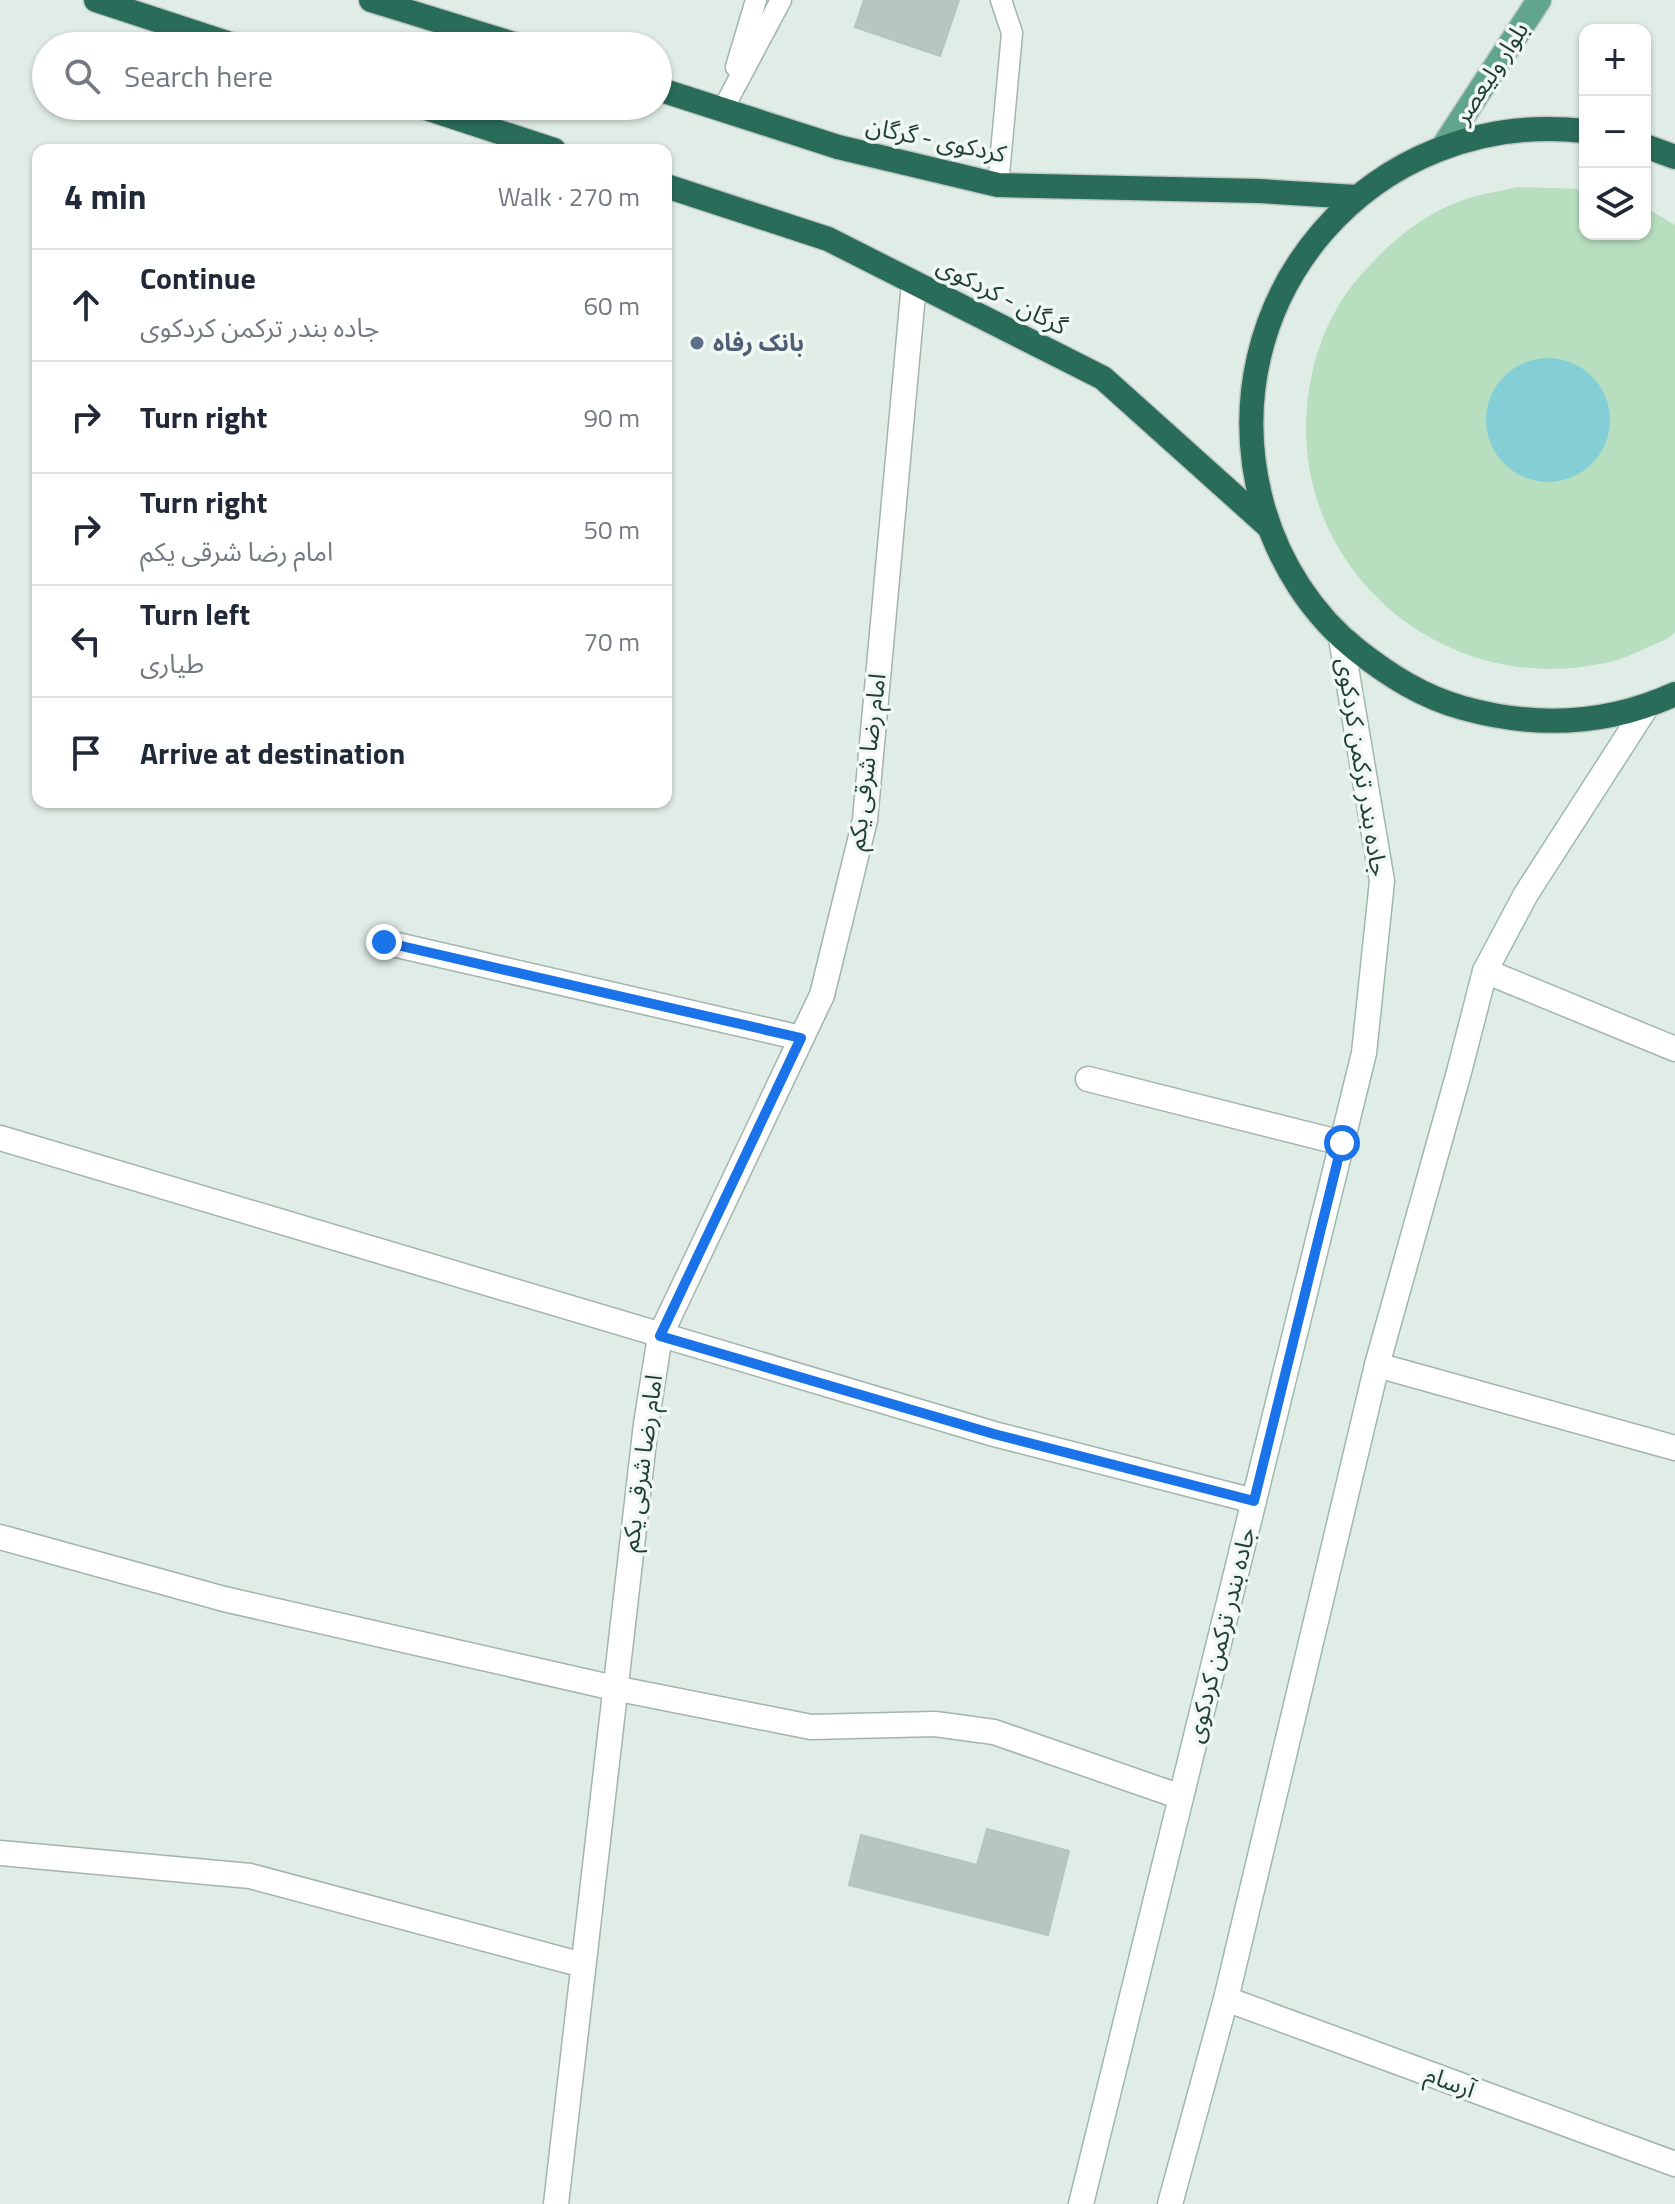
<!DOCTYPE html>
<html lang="en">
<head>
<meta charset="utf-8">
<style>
	:root { --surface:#fff; --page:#f2f2f3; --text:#1f2937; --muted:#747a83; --line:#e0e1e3 }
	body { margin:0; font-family:"Titillium Web","Noto Sans Arabic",sans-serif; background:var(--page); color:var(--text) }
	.controls { position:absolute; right:24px; top:24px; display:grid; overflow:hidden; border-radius:16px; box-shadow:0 2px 6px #0004 }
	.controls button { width:72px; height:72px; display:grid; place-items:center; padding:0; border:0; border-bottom:2px solid var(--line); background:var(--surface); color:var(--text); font:40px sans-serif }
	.stop { position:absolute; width:24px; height:24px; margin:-18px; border:6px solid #1a73e8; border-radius:50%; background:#fff }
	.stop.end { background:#1a73e8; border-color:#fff; box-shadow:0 2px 8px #0008 }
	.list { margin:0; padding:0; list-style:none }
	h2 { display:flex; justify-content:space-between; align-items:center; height:104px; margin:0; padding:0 32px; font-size:34px }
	h2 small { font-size:26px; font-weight:400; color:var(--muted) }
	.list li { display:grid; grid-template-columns:52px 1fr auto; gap:24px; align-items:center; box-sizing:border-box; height:112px; padding:0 32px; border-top:2px solid var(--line) }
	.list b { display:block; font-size:30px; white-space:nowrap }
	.list p { margin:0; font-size:26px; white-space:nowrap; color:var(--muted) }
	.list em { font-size:26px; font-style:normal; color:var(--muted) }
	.icon { flex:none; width:44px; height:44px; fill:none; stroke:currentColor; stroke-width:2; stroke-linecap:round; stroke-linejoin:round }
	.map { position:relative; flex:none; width:1675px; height:2204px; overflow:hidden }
	.search { position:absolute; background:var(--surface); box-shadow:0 2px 6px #0004; left:32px; top:32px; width:640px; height:88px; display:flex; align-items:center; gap:20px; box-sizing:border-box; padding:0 28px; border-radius:44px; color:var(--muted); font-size:30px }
	.panel { position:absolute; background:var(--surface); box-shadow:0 2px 6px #0004; left:32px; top:144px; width:640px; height:664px; border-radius:16px }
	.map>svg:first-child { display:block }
	.green { fill:#b7dfbf }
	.water { fill:#84ced5 }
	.building { fill:#b5c7bf; stroke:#b2c6bd; stroke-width:2 }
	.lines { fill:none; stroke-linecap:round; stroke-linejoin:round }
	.lane-casing { stroke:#a2b4ad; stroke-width:23 }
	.street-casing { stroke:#a2b4ad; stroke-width:27 }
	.secondary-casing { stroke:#9db9ad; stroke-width:27 }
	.primary-casing { stroke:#c0c9c6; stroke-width:27 }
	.highway-casing { stroke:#c0c9c6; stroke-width:27 }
	.lane { stroke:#fff; stroke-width:20 }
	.street { stroke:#fff; stroke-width:24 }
	.secondary { stroke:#fff; stroke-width:24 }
	.primary { stroke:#61a58f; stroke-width:24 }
	.highway { stroke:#296c5a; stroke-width:24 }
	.route { stroke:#1a73e8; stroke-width:10 }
	.service-dot { fill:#5c6f8a; stroke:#f1f8f4; stroke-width:3 }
	.labels { text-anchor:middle; stroke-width:7; stroke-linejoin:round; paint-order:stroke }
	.street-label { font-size:24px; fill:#1f3e34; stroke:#f1f8f4 }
	.service-label { font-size:24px; font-weight:bold; fill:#4e5e75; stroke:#f1f8f4; text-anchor:start }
</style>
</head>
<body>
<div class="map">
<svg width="1675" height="2204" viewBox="0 0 1675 2204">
	<rect width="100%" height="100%" fill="#e0ece6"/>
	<path class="green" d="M1518,187L1585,189V234H1645V207L1675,225V632L1667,639C1647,647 1626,659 1605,663C1430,701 1273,550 1312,374C1321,332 1340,295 1371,264C1394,239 1422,217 1453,204C1473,195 1497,192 1518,187Z"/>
	<circle class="water" cx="1548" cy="420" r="62"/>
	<g class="building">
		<path d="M864,0H959L940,56L855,27Z"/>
		<path d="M987,1829L1069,1851L1048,1935L849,1885L861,1835L977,1865Z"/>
	</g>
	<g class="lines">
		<g class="lane-casing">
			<g id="lane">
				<path d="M736,67L756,0"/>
				<path d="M723,109L781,0"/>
				<path d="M998,185L1012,33L1001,0"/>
			</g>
		</g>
		<g class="street-casing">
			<g id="street">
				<path d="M384,942L801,1038"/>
				<path d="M1485,971L1675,1049"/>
				<path d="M1088,1079L1342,1143"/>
				<path d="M0,1138L994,1434L1254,1501"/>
				<path d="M1377,1365L1675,1448"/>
				<path d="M0,1537L224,1599L614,1688L811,1727L935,1724L994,1732L1181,1797"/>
				<path d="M0,1853L250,1876L583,1965"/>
				<path d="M1226,1999L1675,2164"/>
				<path d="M556,2204L646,1424L660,1336L822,995L865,820L914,283"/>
			</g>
		</g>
		<g class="secondary-casing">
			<g id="secondary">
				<path d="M1081,2204L1364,1053L1382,881L1341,638"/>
				<path d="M1170,2204L1226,1999L1377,1365L1459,1072L1485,971L1526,894L1647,706"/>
			</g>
		</g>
		<g class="primary-casing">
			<path id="primary" d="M1443,147L1539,0"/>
		</g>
		<g class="highway-casing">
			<g id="highway">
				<path d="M96,0L236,46"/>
				<path d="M371,0L520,46"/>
				<path d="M658,89L838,147L998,185L1259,191L1356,197"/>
				<path d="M420,106L554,150"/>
				<path d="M1585,131C1372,107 1205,299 1263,507C1279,563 1312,615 1358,651C1390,676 1423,697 1463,708C1535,728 1607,725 1675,694"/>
				<path d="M1645,146L1675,157"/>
				<path d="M666,186L828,239L1103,378L1269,527"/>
			</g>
		</g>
		<use href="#lane" class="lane"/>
		<use href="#street" class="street"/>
		<use href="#secondary" class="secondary"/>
		<use href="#primary" class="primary"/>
		<use href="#highway" class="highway"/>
	</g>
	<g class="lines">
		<path class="route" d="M384,942L801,1038L660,1336L994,1434L1254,1501L1342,1143"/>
	</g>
	<circle class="service-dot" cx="697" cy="343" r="8"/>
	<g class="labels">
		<g class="street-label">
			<text transform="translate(1491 73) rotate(-57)" y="8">بلوار ولیعصر</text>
			<text transform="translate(936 140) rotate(12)" y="8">کردکوی - گرگان</text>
			<text transform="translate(1002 296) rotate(27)" y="8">گرگان - کردکوی</text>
			<text transform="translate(867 762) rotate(-83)" y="8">امام رضا شرقی یکم</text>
			<text transform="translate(1362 767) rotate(81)" y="8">جاده بندر ترکمن کردکوی</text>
			<text transform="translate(642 1463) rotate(-82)" y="8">امام رضا شرقی یکم</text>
			<text transform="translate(1221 1635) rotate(-76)" y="8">جاده بندر ترکمن کردکوی</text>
			<text transform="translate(1450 2082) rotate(20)" y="8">آرسام</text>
		</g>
		<g class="service-label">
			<text x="713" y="351">بانک رفاه</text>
		</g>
	</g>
</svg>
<div class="controls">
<button>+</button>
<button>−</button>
<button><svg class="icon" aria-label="layers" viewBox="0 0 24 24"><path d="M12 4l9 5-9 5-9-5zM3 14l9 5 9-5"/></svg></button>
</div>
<div class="stop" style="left:1342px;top:1143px"></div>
<div class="stop end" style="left:384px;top:942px"></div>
<div class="search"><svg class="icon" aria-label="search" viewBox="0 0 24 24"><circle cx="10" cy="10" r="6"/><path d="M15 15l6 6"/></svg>Search here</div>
<section class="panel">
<h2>4 min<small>Walk · 270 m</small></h2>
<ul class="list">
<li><svg class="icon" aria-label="ahead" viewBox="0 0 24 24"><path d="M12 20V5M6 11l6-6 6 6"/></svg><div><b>Continue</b><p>جاده بندر ترکمن کردکوی</p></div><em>60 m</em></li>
<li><svg class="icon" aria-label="right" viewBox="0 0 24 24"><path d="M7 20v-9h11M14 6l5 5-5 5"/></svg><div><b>Turn right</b></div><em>90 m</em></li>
<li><svg class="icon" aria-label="right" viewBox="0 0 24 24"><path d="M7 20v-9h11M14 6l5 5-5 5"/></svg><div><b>Turn right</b><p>امام رضا شرقی یکم</p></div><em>50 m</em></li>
<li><svg class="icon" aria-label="left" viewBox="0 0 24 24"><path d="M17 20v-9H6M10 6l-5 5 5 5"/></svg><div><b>Turn left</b><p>طیاری</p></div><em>70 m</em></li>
<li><svg class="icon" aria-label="arrive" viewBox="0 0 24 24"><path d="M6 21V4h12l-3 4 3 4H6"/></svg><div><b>Arrive at destination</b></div></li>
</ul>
</section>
</div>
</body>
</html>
